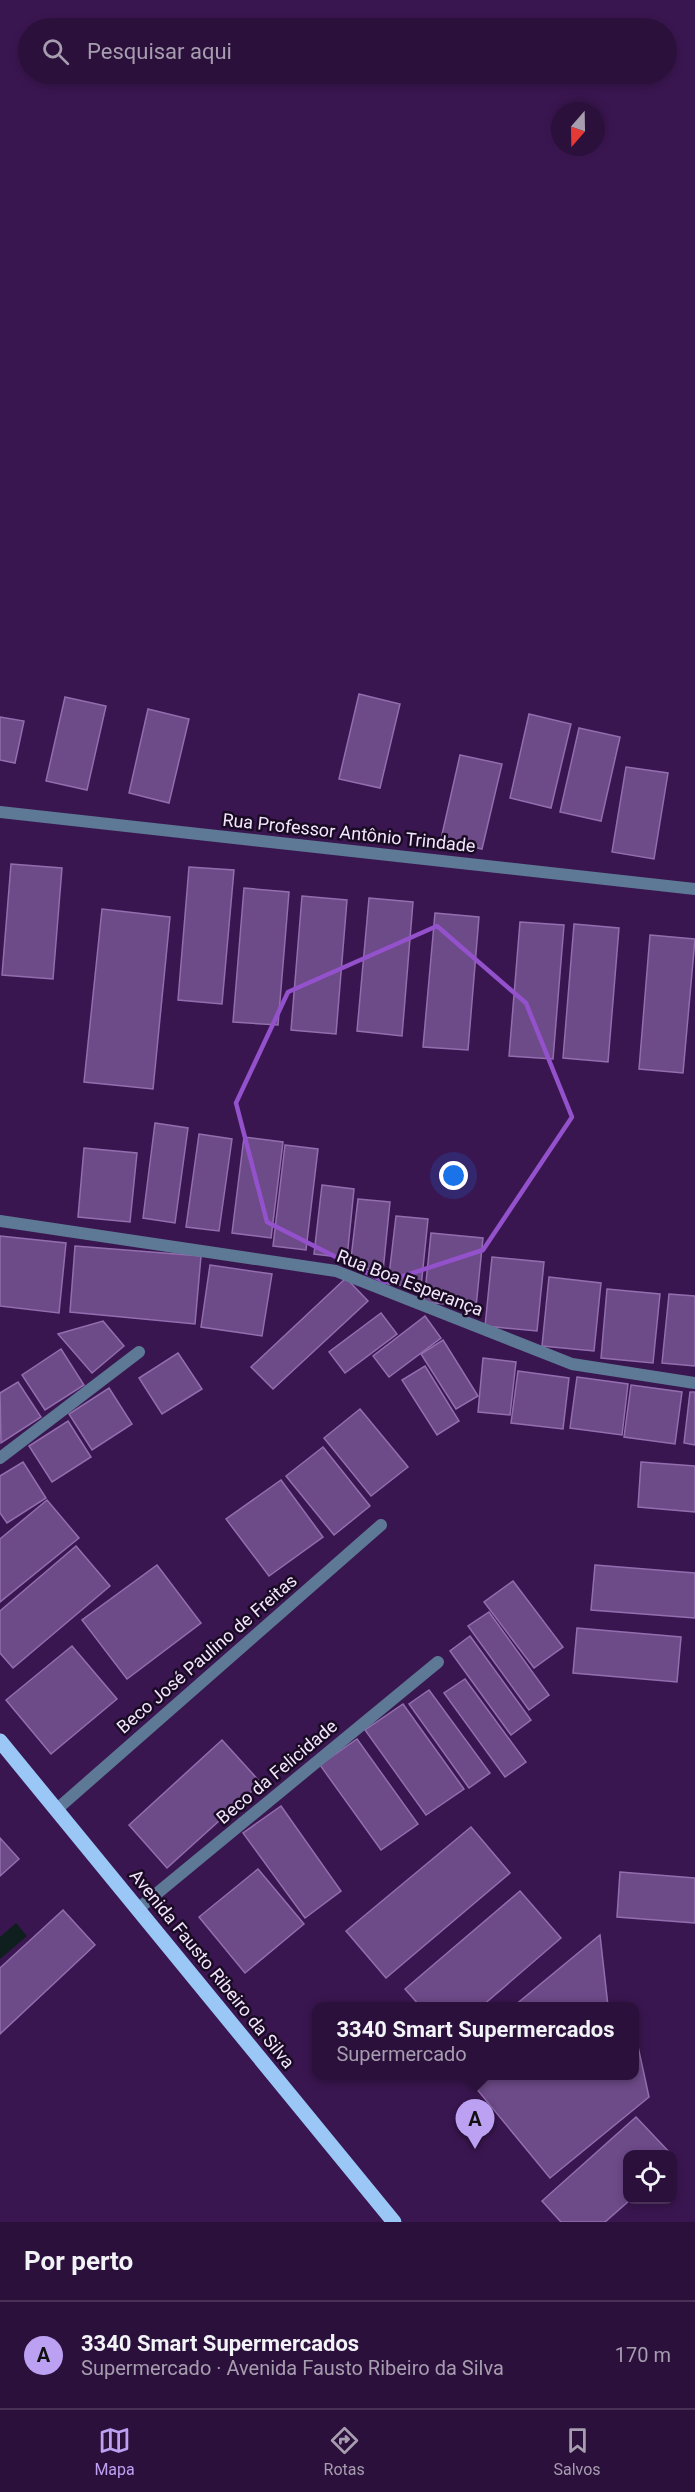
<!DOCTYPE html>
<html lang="pt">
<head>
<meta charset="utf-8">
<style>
	:root { --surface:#2c103c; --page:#381e47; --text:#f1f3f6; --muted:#a69daf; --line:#483056; --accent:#bca0f2 }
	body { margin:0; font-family:Roboto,sans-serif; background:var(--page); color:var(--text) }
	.controls { position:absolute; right:18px; bottom:18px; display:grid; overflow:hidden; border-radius:12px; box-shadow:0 3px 9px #0003 }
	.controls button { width:54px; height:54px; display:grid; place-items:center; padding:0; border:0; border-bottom:2px solid var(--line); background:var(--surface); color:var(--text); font:30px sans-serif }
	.compass { position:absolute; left:551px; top:102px; width:54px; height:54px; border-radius:50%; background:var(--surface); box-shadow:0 3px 9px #0003; rotate:200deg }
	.you { position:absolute; left:454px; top:1176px; width:21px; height:21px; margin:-15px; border:4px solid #fff; border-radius:50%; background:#1a73e8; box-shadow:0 0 0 9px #1a73e833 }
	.badge { display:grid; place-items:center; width:39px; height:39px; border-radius:50%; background:var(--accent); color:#111; font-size:20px; font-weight:700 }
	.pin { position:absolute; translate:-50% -50px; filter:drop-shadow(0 2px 3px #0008) }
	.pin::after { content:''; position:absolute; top:32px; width:21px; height:18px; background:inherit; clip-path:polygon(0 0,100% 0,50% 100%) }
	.popup { position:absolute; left:312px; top:2002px; width:327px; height:78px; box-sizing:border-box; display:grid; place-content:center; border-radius:12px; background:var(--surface); filter:drop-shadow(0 2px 4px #0005); font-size:20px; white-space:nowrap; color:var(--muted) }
	.popup b { font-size:22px; color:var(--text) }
	.popup::after { content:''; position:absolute; left:50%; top:100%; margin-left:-12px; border:12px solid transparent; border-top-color:var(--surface) }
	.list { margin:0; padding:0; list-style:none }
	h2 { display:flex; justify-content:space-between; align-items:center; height:78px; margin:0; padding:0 24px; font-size:26px }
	h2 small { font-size:20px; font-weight:400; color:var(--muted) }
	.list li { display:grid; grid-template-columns:39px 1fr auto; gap:18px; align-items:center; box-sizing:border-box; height:108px; padding:0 24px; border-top:2px solid var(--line) }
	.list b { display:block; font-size:22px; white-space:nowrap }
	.list p { margin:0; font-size:20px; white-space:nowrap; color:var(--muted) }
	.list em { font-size:20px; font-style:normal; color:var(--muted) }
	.icon { flex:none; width:33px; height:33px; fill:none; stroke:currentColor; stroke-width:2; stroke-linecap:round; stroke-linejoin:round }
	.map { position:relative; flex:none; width:695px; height:2222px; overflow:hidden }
	.search { position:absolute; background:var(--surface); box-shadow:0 3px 9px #0003; left:18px; right:18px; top:18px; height:66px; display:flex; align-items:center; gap:15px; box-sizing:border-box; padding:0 21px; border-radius:33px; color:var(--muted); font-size:22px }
	.sheet { height:186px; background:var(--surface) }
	nav { display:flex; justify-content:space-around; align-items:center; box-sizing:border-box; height:84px; border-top:2px solid var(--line); background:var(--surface); font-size:16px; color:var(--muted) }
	nav a { display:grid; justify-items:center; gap:3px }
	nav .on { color:var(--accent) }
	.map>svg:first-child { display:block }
	.water { fill:#0e1f1e }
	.building { fill:#6d4a88; stroke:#936eaf; stroke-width:1.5 }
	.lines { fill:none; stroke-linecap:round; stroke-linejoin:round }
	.service { stroke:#5e7995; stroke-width:12 }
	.minor { stroke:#5e7995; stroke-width:12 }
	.primary { stroke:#9ac7f5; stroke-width:15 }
	.marked { fill:none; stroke:#9351cb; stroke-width:4.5; stroke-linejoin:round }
	.labels { text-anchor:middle; stroke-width:5; stroke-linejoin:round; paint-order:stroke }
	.street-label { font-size:18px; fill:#f2e6fc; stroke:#1a0b24 }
</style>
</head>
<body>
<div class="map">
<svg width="695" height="2222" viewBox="0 0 695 2222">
	<rect width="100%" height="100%" fill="#3a1650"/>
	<path class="water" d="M16,1923L27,1936L0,1959V1937Z"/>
	<g class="building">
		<path d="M359,694L400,704L380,788L339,779Z"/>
		<path d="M65,697L106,706L87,790L46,781Z"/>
		<path d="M148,709L189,719L169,803L129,793Z"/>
		<path d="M529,714L571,724L551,808L510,798Z"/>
		<path d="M0,717L24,721L15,763L0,760Z"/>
		<path d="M579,728L620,737L601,821L560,812Z"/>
		<path d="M460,755L502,764L482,849L441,839Z"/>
		<path d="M626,767L668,773L654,859L612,852Z"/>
		<path d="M11,864L62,868L53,979L2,975Z"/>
		<path d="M189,867L234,870L222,1004L178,1000Z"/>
		<path d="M244,888L289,892L278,1025L233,1022Z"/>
		<path d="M302,896L347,900L336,1034L291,1030Z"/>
		<path d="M369,898L413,902L402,1036L357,1031Z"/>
		<path d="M102,909L170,917L153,1089L84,1082Z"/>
		<path d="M435,913L479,917L468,1050L423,1047Z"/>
		<path d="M520,922L564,925L553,1059L509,1056Z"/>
		<path d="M574,924L619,928L608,1062L563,1058Z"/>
		<path d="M650,935L695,939L683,1073L639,1069Z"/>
		<path d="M155,1123L188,1128L175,1223L143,1218Z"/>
		<path d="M199,1134L232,1139L219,1231L186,1227Z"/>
		<path d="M244,1137L283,1142L271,1238L232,1233Z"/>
		<path d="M285,1145L318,1149L306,1250L273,1246Z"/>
		<path d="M84,1148L137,1153L130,1222L78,1217Z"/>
		<path d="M322,1185L354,1189L347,1258L314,1254Z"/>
		<path d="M358,1199L390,1202L383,1271L350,1267Z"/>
		<path d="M396,1216L428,1219L421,1287L388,1284Z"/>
		<path d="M431,1233L483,1238L476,1307L424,1302Z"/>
		<path d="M0,1236L66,1243L59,1313L0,1306Z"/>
		<path d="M75,1246L201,1256L195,1324L70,1312Z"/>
		<path d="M492,1257L544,1262L537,1331L485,1326Z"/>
		<path d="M210,1265L272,1274L262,1336L201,1327Z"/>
		<path d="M549,1277L601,1283L594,1351L542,1346Z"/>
		<path d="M346,1278L368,1301L273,1389L251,1367Z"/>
		<path d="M607,1289L660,1294L653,1363L601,1358Z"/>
		<path d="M669,1294L695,1296V1366L662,1363Z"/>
		<path d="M381,1313L397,1334L345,1373L329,1352Z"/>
		<path d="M425,1316L441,1338L389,1377L373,1356Z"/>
		<path d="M103,1321L124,1346L92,1373L58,1334Z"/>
		<path d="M443,1340L478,1396L456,1409L421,1354Z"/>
		<path d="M61,1349L84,1385L45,1410L22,1375Z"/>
		<path d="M178,1353L202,1389L162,1414L139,1378Z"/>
		<path d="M483,1358L516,1362L510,1415L478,1412Z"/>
		<path d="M425,1366L459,1421L437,1435L402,1380Z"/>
		<path d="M518,1371L569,1378L563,1429L511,1423Z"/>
		<path d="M577,1377L628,1384L622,1435L570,1428Z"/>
		<path d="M18,1382L41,1417L1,1443L0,1393Z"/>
		<path d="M631,1385L682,1392L675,1444L624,1437Z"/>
		<path d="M109,1388L132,1424L92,1450L69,1414Z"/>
		<path d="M690,1392H695V1445L684,1443Z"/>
		<path d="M360,1409L408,1467L371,1496L324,1438Z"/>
		<path d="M68,1421L91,1457L52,1482L29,1446Z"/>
		<path d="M323,1447L370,1506L334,1535L286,1476Z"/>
		<path d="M23,1462L46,1498L7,1523L0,1513V1476Z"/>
		<path d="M641,1462L695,1466V1512L638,1507Z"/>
		<path d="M281,1480L323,1537L269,1576L226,1519Z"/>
		<path d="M47,1500L79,1538L0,1602V1539Z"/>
		<path d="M76,1546L110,1586L13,1668L0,1653V1611Z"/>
		<path d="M157,1565L201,1623L127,1679L82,1620Z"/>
		<path d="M595,1565L695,1573V1618L591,1610Z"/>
		<path d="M513,1581L563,1647L534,1668L484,1602Z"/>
		<path d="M489,1612L549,1695L529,1710L468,1626Z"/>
		<path d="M577,1628L681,1637L677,1682L573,1673Z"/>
		<path d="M470,1636L531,1720L511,1735L450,1651Z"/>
		<path d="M72,1646L117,1699L51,1754L6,1700Z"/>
		<path d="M465,1679L526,1762L505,1777L444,1693Z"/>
		<path d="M429,1690L490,1773L469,1788L409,1704Z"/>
		<path d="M403,1704L464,1789L426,1815L365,1730Z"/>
		<path d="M357,1739L418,1824L381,1850L320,1765Z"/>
		<path d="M222,1740L261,1783L167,1868L129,1825Z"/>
		<path d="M281,1806L341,1891L305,1918L243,1833Z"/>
		<path d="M471,1827L510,1873L386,1978L346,1931Z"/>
		<path d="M0,1838L19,1859L0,1876Z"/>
		<path d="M258,1869L304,1924L245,1973L199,1917Z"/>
		<path d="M620,1872L695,1878V1923L617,1917Z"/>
		<path d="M520,1891L561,1938L482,2006H420L405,1989Z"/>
		<path d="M63,1910L95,1945L0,2034V1968Z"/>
		<path d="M600,1935L608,2006H514Z"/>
		<path d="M634,2028L649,2097L550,2178L466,2076H634Z"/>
		<path d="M636,2117L671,2154H628V2200H630L605,2222H561L542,2201Z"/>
	</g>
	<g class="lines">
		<g class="service">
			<path d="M0,1458L139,1352"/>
			<path d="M56,1810L381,1525"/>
			<path d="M138,1909L438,1662"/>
		</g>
		<g class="minor">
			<path d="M0,812L695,889"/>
			<path d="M0,1221L336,1271L572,1364L695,1383"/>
		</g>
		<path class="primary" d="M0,1741L394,2222"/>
	</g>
	<path class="marked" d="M437,926L526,1003L572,1117L483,1250L385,1282L267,1222L236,1103L288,992Z"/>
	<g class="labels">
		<g class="street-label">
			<text transform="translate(349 833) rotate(6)" y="6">Rua Professor Antônio Trindade</text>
			<text transform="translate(410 1283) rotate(21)" y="6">Rua Boa Esperança</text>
			<text transform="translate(207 1654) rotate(-41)" y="6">Beco José Paulino de Freitas</text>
			<text transform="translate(277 1772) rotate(-40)" y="6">Beco da Felicidade</text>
			<text transform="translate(212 1969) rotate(51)" y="6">Avenida Fausto Ribeiro da Silva</text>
		</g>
	</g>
</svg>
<div class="controls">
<button><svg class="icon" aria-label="locate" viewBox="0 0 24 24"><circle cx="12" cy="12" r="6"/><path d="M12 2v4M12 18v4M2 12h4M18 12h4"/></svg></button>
</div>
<svg class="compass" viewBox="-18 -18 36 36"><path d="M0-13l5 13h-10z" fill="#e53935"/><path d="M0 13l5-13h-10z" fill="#a69daf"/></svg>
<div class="you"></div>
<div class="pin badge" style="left:475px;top:2149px">A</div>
<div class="popup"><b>3340 Smart Supermercados</b>Supermercado</div>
<div class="search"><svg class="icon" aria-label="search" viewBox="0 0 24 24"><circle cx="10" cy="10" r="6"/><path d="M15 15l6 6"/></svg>Pesquisar aqui</div>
</div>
<section class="sheet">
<h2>Por perto<small></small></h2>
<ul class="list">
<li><span class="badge">A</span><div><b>3340 Smart Supermercados</b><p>Supermercado · Avenida Fausto Ribeiro da Silva</p></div><em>170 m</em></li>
</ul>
</section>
<nav>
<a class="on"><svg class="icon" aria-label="map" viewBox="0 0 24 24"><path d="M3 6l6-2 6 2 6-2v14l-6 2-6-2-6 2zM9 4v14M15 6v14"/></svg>Mapa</a>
<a><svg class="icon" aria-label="directions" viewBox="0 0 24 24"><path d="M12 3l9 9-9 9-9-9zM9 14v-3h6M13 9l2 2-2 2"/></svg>Rotas</a>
<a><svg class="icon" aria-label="saved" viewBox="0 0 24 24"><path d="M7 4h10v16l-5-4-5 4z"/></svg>Salvos</a>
</nav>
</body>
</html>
